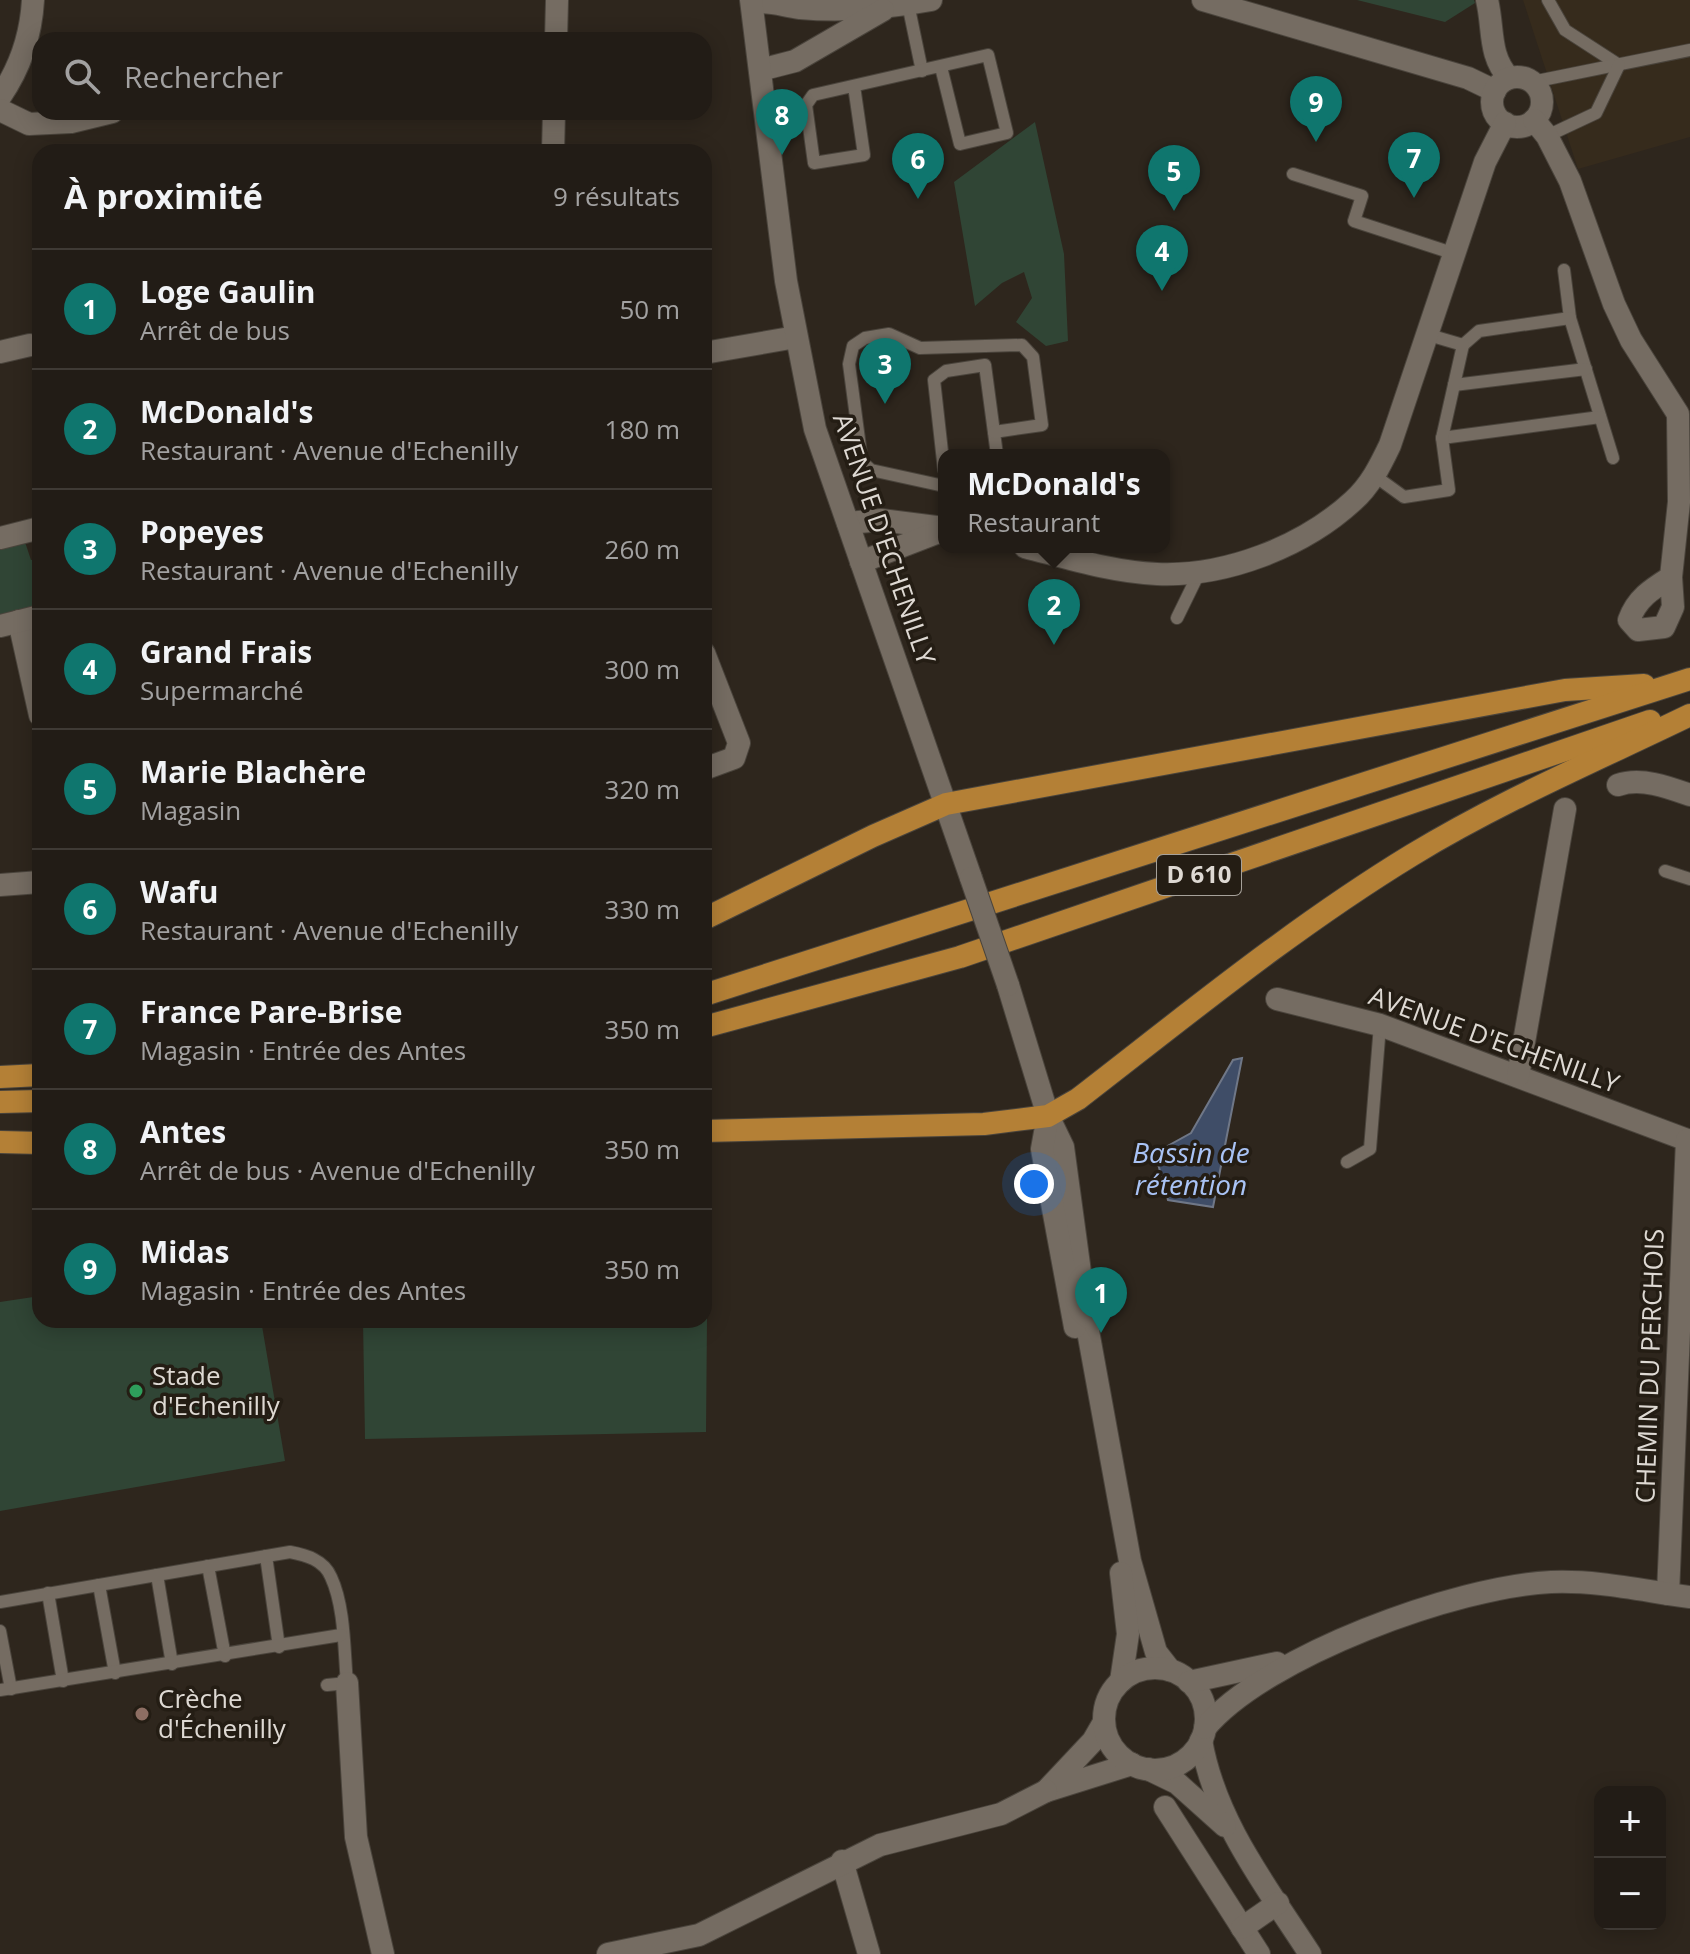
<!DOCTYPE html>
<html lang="fr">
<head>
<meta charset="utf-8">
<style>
	:root { --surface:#221c16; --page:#2a251f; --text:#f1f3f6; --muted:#a2a1a1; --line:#3f3a35; --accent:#0f766e }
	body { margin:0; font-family:"Open Sans",sans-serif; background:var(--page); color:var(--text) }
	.controls { position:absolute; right:24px; bottom:24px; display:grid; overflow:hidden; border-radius:16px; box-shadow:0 4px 20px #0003 }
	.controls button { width:72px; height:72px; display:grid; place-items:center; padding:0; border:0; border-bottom:2px solid var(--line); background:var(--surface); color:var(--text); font:40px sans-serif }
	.you { position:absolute; left:1034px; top:1184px; width:28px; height:28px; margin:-20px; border:6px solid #fff; border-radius:50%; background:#1a73e8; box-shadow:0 0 0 12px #1a73e833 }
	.badge { display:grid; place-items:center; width:52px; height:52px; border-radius:50%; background:var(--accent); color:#fff; font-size:26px; font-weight:700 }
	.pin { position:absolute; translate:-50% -66px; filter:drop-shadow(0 2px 4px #0008) }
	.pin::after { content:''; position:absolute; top:42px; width:28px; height:24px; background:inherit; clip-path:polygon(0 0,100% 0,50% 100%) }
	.popup { position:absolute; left:938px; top:449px; width:232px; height:104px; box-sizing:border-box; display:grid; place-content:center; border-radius:16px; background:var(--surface); filter:drop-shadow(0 2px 6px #0005); font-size:26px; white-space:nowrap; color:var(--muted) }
	.popup b { font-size:30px; color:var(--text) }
	.popup::after { content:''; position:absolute; left:50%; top:100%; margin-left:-16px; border:16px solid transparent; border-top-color:var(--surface) }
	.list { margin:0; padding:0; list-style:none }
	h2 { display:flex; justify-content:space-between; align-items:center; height:104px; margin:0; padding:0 32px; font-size:34px }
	h2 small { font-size:26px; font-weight:400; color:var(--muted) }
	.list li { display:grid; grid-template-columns:52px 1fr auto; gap:24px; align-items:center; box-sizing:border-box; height:120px; padding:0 32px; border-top:2px solid var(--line) }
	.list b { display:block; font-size:30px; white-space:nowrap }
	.list p { margin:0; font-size:26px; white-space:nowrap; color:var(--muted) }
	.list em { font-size:26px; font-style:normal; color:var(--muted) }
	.icon { flex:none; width:44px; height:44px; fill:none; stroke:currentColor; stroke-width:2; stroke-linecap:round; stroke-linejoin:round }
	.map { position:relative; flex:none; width:1690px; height:1954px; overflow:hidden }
	.search { position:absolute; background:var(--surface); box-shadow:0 4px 20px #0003; left:32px; top:32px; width:680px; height:88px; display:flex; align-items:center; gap:20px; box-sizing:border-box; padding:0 28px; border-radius:24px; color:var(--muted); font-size:30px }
	.panel { position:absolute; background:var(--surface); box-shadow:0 4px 20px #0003; left:32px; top:144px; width:680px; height:1184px; border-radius:24px }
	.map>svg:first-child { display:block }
	.built { fill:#362b1c }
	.green { fill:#304535 }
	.water { fill:#3f4d67; stroke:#6f7787; stroke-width:2 }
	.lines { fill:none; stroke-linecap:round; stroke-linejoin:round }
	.service-casing { stroke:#4a443c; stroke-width:14 }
	.minor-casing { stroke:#4a443c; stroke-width:24 }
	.tertiary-casing { stroke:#4a443c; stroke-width:24 }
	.trunk-casing { stroke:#4a443c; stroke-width:24 }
	.service { stroke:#756c62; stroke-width:12 }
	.minor { stroke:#756c62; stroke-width:22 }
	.tertiary { stroke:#756c62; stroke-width:22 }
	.trunk { stroke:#b48036; stroke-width:22 }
	.tertiary-bridge-casing { stroke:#4a443c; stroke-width:24; stroke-linecap:butt }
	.tertiary-bridge { stroke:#756c62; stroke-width:22 }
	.leisure-dot { fill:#2e9e5b; stroke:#241d14; stroke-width:3 }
	.education-dot { fill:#8d6e63; stroke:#241d14; stroke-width:3 }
	.labels { text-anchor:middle; stroke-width:7; stroke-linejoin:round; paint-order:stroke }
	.shield { fill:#241d14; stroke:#a6a19a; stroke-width:2 }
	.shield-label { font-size:24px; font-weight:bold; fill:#ded9d3 }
	.street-label { font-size:26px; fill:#ded9d3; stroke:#241d14 }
	.poi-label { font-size:26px; fill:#ded9d3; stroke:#241d14; text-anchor:start }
	.water-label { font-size:28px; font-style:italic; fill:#a9c3f5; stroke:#241d14 }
</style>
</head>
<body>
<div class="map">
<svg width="1690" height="1954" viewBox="0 0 1690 1954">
	<rect width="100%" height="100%" fill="#2e261d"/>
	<path class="built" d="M1523,0H1690V137L1578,169Z"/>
	<g class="green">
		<path d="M1357,0H1474L1475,3L1445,22Z"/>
		<path d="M1035,122L1064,254L1068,341L1046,346L1016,322L1032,298L1024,272L1002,283L975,306L954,182Z"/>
		<path d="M25,542L31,560L40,558V605L0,616V548Z"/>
		<path d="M704,1207H708L706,1432L365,1439L363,1320H704Z"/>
		<path d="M40,1296V1320H261L285,1461L0,1511V1302Z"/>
	</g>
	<path class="water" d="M1242,1058L1213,1207L1168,1200L1155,1153L1191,1133L1233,1060Z"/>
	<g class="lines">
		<g class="service-casing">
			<g id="service">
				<path d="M1548,0L1565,30L1619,65"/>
				<path d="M908,4L922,71"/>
				<path d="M1532,82L1690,50"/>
				<path d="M854,86L864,155L814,163L806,105L813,95L988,55L1007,133L960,144L941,67"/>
				<path d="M1547,136L1596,113L1619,65"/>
				<path d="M1293,174L1362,196L1354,221L1455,254"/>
				<path d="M1564,270L1570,318L1613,458"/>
				<path d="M1463,345L1479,331L1570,318"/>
				<path d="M1454,385L1586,369"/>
				<path d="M1442,438L1600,417"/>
				<path d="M944,470L934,380L946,371L985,365L997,455"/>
				<path d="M1375,476L1404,497L1449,490L1442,438L1463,345L1429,335"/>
				<path d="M944,486L871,470L862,462L849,364L853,346L865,338L889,334L920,348L1022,345L1033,357L1042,425L994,432"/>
				<path d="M1177,618L1200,571"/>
				<path d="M1665,871L1690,879"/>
				<path d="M1347,1162L1370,1149L1380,1025"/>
				<path d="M266,1556L279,1647"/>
				<path d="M208,1566L225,1656"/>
				<path d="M157,1575L172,1664"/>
				<path d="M99,1585L115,1673"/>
				<path d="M48,1593L63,1681"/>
				<path d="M0,1602L290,1552C306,1555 324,1560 331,1577C345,1607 344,1651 347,1683L327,1685"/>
				<path d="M0,1631L11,1689"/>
				<path d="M0,1690L341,1635"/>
			</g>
		</g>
		<g class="minor-casing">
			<g id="minor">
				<path d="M1203,0L1468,78L1495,91"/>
				<path d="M1487,0C1494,29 1488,55 1509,78"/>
				<path d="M752,3C770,0 783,6 800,8C845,12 888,8 931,0"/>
				<path d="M556,40L557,0"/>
				<path d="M760,70L795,61L883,10"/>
				<circle cx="1517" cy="102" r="25"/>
				<path d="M0,97C20,68 31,36 33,0"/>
				<path d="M0,110L29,124L71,122L112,112"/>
				<path d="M1534,120L1547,136L1570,181L1614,304L1631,340L1678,414L1679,502L1671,577L1673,607L1664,627L1638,630L1629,620C1637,598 1652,589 1671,577"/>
				<path d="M553,152L554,112"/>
				<path d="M0,352L30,345"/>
				<path d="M704,353L796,337"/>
				<path d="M848,523L881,520L944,528"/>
				<path d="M0,538L40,528"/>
				<path d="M1025,547C1068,558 1112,572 1157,574C1225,577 1303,547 1353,501C1370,486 1380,466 1390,445L1485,162L1505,123"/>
				<path d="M861,562L944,530"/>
				<path d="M19,621L40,715"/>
				<path d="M0,626L40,616"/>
				<path d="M704,653L739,743L734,758L704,769"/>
				<path d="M1618,785C1641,777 1668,787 1690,795"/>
				<path d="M0,885L40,882"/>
				<path d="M1277,999L1380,1025L1690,1141"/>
				<path d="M1518,1076L1565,809"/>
				<path d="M1668,1594L1687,1140"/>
				<path d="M347,1683L356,1837L383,1954"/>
				<path d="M1104,1722L1093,1741L1046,1791L1132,1764"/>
				<path d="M1201,1740C1215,1821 1266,1886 1310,1954"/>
				<path d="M1148,1769L1177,1783L1225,1826"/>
				<path d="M1165,1807L1259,1954"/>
				<path d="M842,1861L869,1954"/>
				<path d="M1242,1928L1278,1903"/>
				<path d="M608,1954L699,1935L880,1845L1001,1814L1046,1791"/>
			</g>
		</g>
		<g class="tertiary-casing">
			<g id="tertiary">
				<path d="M751,0L786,281L815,429L971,878"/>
				<path d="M1008,985L1048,1116L1063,1147L1088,1331L1130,1561L1156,1652L1170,1670"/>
				<path d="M1048,1116L1042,1149L1075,1327"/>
				<path d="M1121,1573L1128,1634L1121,1681"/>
				<circle cx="1155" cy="1719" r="51"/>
				<path d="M1189,1682L1277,1663"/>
				<path d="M1205,1728C1265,1656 1458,1586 1551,1582C1598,1580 1644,1591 1690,1597"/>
			</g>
		</g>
		<g class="trunk-casing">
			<g id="trunk">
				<path d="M704,919L873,836L946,804L1565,690L1644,685"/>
				<path d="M704,995L1690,679"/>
				<path d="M704,1027L960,957L1650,721"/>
				<path d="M0,1077L40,1075"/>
				<path d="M0,1102L40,1101"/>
				<path d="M704,1131L984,1124L1048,1116L1078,1099C1188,1014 1294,927 1412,855C1501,801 1597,760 1690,715"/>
				<path d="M0,1142L40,1143"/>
			</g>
		</g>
		<use href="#service" class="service"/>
		<use href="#minor" class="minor"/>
		<use href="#tertiary" class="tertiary"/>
		<use href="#trunk" class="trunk"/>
		<g class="tertiary-bridge-casing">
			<path id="tertiary-bridge" d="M971,878L1008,985"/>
		</g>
		<use href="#tertiary-bridge" class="tertiary-bridge"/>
	</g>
	<circle class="leisure-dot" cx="136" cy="1391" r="8"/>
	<circle class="education-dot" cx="142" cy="1714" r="8"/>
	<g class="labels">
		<rect class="shield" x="1157" y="855" width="84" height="40" rx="6"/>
		<g class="shield-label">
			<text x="1199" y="883">D 610</text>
		</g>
		<g class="street-label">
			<text transform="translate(884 539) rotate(71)" y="9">AVENUE D'ECHENILLY</text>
			<text transform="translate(1494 1040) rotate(20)" y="9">AVENUE D'ECHENILLY</text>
			<text transform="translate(1650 1366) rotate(-88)" y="9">CHEMIN DU PERCHOIS</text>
		</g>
		<g class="poi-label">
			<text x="152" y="1385">Stade<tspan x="152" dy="30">d'Echenilly</tspan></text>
			<text x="158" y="1708">Crèche<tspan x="158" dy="30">d'Échenilly</tspan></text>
		</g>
		<g class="water-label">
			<text x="1191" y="1163">Bassin de<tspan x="1191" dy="32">rétention</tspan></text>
		</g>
	</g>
</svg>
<div class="controls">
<button>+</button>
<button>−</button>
</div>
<div class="you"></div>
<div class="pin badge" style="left:1101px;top:1333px">1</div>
<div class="pin badge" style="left:1054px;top:645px">2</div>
<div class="popup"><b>McDonald's</b>Restaurant</div>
<div class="pin badge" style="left:885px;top:404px">3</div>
<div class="pin badge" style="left:1162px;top:291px">4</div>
<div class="pin badge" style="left:1174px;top:211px">5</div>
<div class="pin badge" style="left:918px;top:199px">6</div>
<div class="pin badge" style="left:1414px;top:198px">7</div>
<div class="pin badge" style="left:782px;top:155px">8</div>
<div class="pin badge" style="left:1316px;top:142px">9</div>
<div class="search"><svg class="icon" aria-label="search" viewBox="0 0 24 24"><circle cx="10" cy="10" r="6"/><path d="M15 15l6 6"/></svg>Rechercher</div>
<section class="panel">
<h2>À proximité<small>9 résultats</small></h2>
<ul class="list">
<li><span class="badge">1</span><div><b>Loge Gaulin</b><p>Arrêt de bus</p></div><em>50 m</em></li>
<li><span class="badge">2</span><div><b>McDonald's</b><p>Restaurant · Avenue d'Echenilly</p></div><em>180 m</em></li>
<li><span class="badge">3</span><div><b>Popeyes</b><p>Restaurant · Avenue d'Echenilly</p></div><em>260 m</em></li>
<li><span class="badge">4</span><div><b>Grand Frais</b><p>Supermarché</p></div><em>300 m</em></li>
<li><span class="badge">5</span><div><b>Marie Blachère</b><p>Magasin</p></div><em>320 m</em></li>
<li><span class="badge">6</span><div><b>Wafu</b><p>Restaurant · Avenue d'Echenilly</p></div><em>330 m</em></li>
<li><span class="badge">7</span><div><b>France Pare-Brise</b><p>Magasin · Entrée des Antes</p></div><em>350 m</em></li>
<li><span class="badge">8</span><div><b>Antes</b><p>Arrêt de bus · Avenue d'Echenilly</p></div><em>350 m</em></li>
<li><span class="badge">9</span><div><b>Midas</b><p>Magasin · Entrée des Antes</p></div><em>350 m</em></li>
</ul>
</section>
</div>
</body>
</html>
